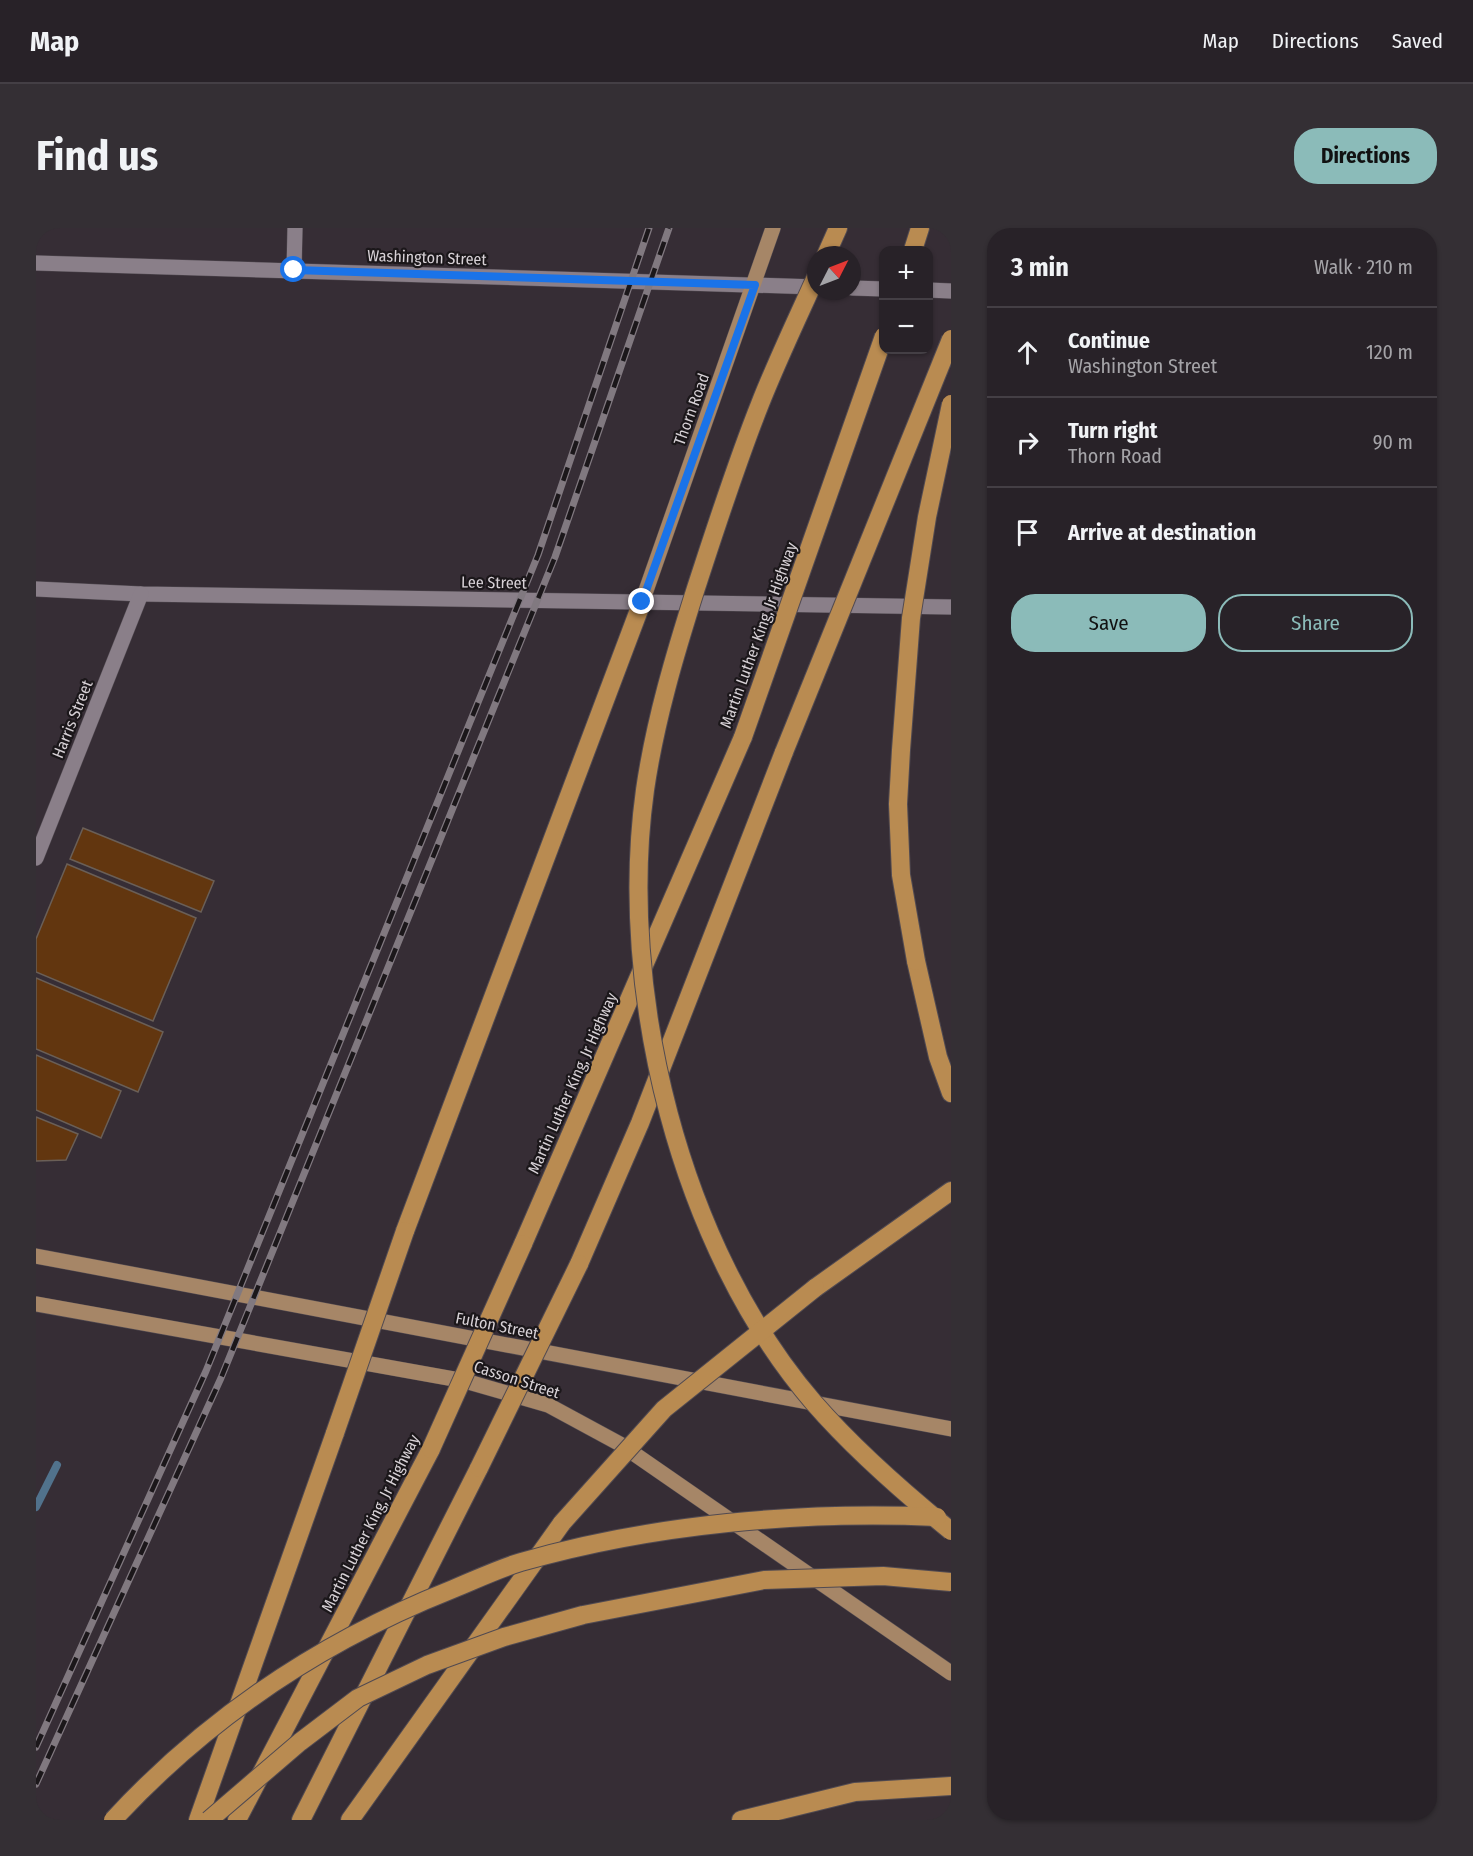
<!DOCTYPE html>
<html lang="en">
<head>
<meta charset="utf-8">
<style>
	:root { --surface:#282228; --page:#342f34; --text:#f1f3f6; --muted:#a5a4a8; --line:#443f45; --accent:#8bbbb9 }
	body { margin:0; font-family:"Fira Sans Condensed",sans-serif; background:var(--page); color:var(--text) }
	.controls { position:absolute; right:18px; top:18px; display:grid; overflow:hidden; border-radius:12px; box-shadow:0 2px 4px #0004 }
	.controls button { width:54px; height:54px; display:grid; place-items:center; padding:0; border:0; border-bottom:2px solid var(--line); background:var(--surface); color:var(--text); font:30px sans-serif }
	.compass { position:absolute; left:771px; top:18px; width:54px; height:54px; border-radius:50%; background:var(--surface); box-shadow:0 2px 4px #0004; rotate:48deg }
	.stop { position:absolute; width:18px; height:18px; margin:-14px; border:4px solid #1a73e8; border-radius:50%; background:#fff }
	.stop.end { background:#1a73e8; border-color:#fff; box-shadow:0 2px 6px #0008 }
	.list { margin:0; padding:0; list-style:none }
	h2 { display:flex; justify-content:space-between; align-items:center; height:78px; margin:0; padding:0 24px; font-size:26px }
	h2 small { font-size:20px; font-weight:400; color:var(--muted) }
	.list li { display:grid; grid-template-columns:39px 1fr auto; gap:18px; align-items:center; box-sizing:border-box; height:90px; padding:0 24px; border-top:2px solid var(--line) }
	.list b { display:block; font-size:22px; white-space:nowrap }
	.list p { margin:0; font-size:20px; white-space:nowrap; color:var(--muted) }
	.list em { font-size:20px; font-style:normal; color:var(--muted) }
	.actions { display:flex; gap:12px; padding:18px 24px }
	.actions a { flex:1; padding:14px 0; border:2px solid var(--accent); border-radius:24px; text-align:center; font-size:21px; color:var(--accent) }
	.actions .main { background:var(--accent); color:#111 }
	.icon { flex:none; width:33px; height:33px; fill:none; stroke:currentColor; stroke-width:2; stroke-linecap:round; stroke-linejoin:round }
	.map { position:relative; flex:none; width:915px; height:1592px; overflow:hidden; border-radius:24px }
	header { display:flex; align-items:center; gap:36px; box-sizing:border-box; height:84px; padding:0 30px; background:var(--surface); border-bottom:2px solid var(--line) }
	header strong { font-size:28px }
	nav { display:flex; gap:33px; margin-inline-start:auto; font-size:21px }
	.intro { display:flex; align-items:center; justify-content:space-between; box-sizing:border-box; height:144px; padding:0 36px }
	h1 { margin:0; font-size:42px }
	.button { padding:15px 27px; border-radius:24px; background:var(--accent); color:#111; font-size:21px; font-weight:700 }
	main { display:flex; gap:36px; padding:0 36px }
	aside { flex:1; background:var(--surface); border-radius:24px; box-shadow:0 2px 4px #0004 }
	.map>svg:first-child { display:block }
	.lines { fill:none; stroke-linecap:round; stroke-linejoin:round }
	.stream { stroke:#51728c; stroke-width:8 }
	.building { fill:#62360f; stroke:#6a5f57; stroke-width:1.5 }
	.minor-casing { stroke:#514a51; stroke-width:16 }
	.major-casing { stroke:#514a51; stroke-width:16 }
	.highway-casing { stroke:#514a51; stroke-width:20 }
	.minor { stroke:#8a7f89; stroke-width:15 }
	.major { stroke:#a68667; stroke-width:15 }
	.highway { stroke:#b98b51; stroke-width:18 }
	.rail-casing { stroke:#817980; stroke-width:7 }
	.rail { stroke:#1b171a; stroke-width:4.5; stroke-dasharray:14; stroke-linecap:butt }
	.highway-bridge-casing { stroke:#514a51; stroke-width:20; stroke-linecap:butt }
	.highway-bridge { stroke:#b98b51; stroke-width:18 }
	.route { stroke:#1a73e8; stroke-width:8 }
	.labels { text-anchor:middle; stroke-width:4.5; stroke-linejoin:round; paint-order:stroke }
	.street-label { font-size:16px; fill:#d7d1d6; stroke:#1b171a }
</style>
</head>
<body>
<header>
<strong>Map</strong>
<nav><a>Map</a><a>Directions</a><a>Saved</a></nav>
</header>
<div class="intro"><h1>Find us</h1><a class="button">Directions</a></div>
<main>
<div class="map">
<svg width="915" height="1592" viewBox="0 0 915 1592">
	<rect width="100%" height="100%" fill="#362d35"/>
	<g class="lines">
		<path class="stream" d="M0,1279L21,1237"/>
	</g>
	<g class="building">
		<path d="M47,600L178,653L165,684L34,631Z"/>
		<path d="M31,636L160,690L117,793L0,744V711Z"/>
		<path d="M0,750L127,804L102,864L0,821Z"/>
		<path d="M0,827L85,863L65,910L0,882Z"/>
		<path d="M0,889L42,906L30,932L0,933Z"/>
	</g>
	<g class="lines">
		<g class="minor-casing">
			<g id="minor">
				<path d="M0,35L780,59"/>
				<path d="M258,43L259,0"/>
				<path d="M816,60L848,61"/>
				<path d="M892,62L915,63"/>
				<path d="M0,361L105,366L915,379"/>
				<path d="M0,630L105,366"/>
			</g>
		</g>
		<g class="major-casing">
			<g id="major">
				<path d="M606,374L737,0"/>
				<path d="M0,1028L915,1201"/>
				<path d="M0,1076L429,1153L512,1177L584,1216L915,1445"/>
			</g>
		</g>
		<g class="highway-casing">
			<g id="highway">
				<path d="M877,22L884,0"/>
				<path d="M790,27L802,0"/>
				<path d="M880,733L902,829L915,865"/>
				<path d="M369,1003L606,374"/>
				<path d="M487,1016L707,509"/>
				<path d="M543,1036L604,895L748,524"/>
				<path d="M779,1060L915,963"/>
				<path d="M162,1592L299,1205"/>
				<path d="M201,1592L395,1221"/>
				<path d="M265,1592L443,1240"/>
				<path d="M314,1592L526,1295"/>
				<path d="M705,1592L819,1564L915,1558"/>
			</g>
		</g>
		<use href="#minor" class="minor"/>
		<use href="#major" class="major"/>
		<use href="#highway" class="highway"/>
		<g class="rail-casing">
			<g id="rail">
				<path d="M0,1519L170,1143L502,327L613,0"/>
				<path d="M0,1556L185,1150L519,329L633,0"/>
			</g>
		</g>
		<use href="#rail" class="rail"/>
		<g class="highway-bridge-casing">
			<g id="highway-bridge">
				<path d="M780,49C761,91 741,133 724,176C700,236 680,299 660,360C639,426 619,493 609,562C581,763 644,1020 778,1175C819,1222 867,1264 915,1303"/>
				<path d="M707,509L848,108"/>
				<path d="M748,524L915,111"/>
				<path d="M880,733L865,647L862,576L865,522L875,390L891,289L915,176"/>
				<path d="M299,1205L369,1003"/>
				<path d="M395,1221L487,1016"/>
				<path d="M443,1240L543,1036"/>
				<path d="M526,1295L628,1181L779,1060"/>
				<path d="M77,1592C173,1488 286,1413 417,1361C439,1352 462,1341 485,1334C617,1296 765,1283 901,1289"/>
				<path d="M173,1592L264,1514L322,1470L391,1437L468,1409L547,1387L728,1352L847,1348L915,1354"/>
			</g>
		</g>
		<use href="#highway-bridge" class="highway-bridge"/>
	</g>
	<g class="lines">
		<path class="route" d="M258,42L719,57L606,374"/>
	</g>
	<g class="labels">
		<g class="street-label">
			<text transform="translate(391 29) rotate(2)" y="6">Washington Street</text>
			<text transform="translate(655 181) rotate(-70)" y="6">Thorn Road</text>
			<text transform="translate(458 354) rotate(1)" y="6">Lee Street</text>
			<text transform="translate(722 407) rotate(-70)" y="6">Martin Luther King, Jr Highway</text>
			<text transform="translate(36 491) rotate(-68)" y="6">Harris Street</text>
			<text transform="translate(536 855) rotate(-66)" y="6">Martin Luther King, Jr Highway</text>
			<text transform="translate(461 1097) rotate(11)" y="6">Fulton Street</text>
			<text transform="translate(481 1151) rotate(18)" y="6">Casson Street</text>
			<text transform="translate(334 1295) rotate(-63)" y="6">Martin Luther King, Jr Highway</text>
		</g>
	</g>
</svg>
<div class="controls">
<button>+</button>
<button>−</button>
</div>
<svg class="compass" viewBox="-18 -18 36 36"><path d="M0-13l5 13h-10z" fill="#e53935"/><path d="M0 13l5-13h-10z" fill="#a5a4a8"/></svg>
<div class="stop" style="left:258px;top:42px"></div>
<div class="stop end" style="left:606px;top:374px"></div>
</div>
<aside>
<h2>3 min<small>Walk · 210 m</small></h2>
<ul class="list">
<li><svg class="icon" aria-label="ahead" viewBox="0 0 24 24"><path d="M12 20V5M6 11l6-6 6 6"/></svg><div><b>Continue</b><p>Washington Street</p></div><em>120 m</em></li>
<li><svg class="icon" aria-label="right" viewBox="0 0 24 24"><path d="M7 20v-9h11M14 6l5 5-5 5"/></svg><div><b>Turn right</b><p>Thorn Road</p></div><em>90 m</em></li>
<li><svg class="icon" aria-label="arrive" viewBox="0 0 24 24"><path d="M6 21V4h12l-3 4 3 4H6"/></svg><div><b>Arrive at destination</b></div></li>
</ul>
<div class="actions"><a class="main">Save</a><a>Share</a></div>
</aside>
</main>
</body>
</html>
